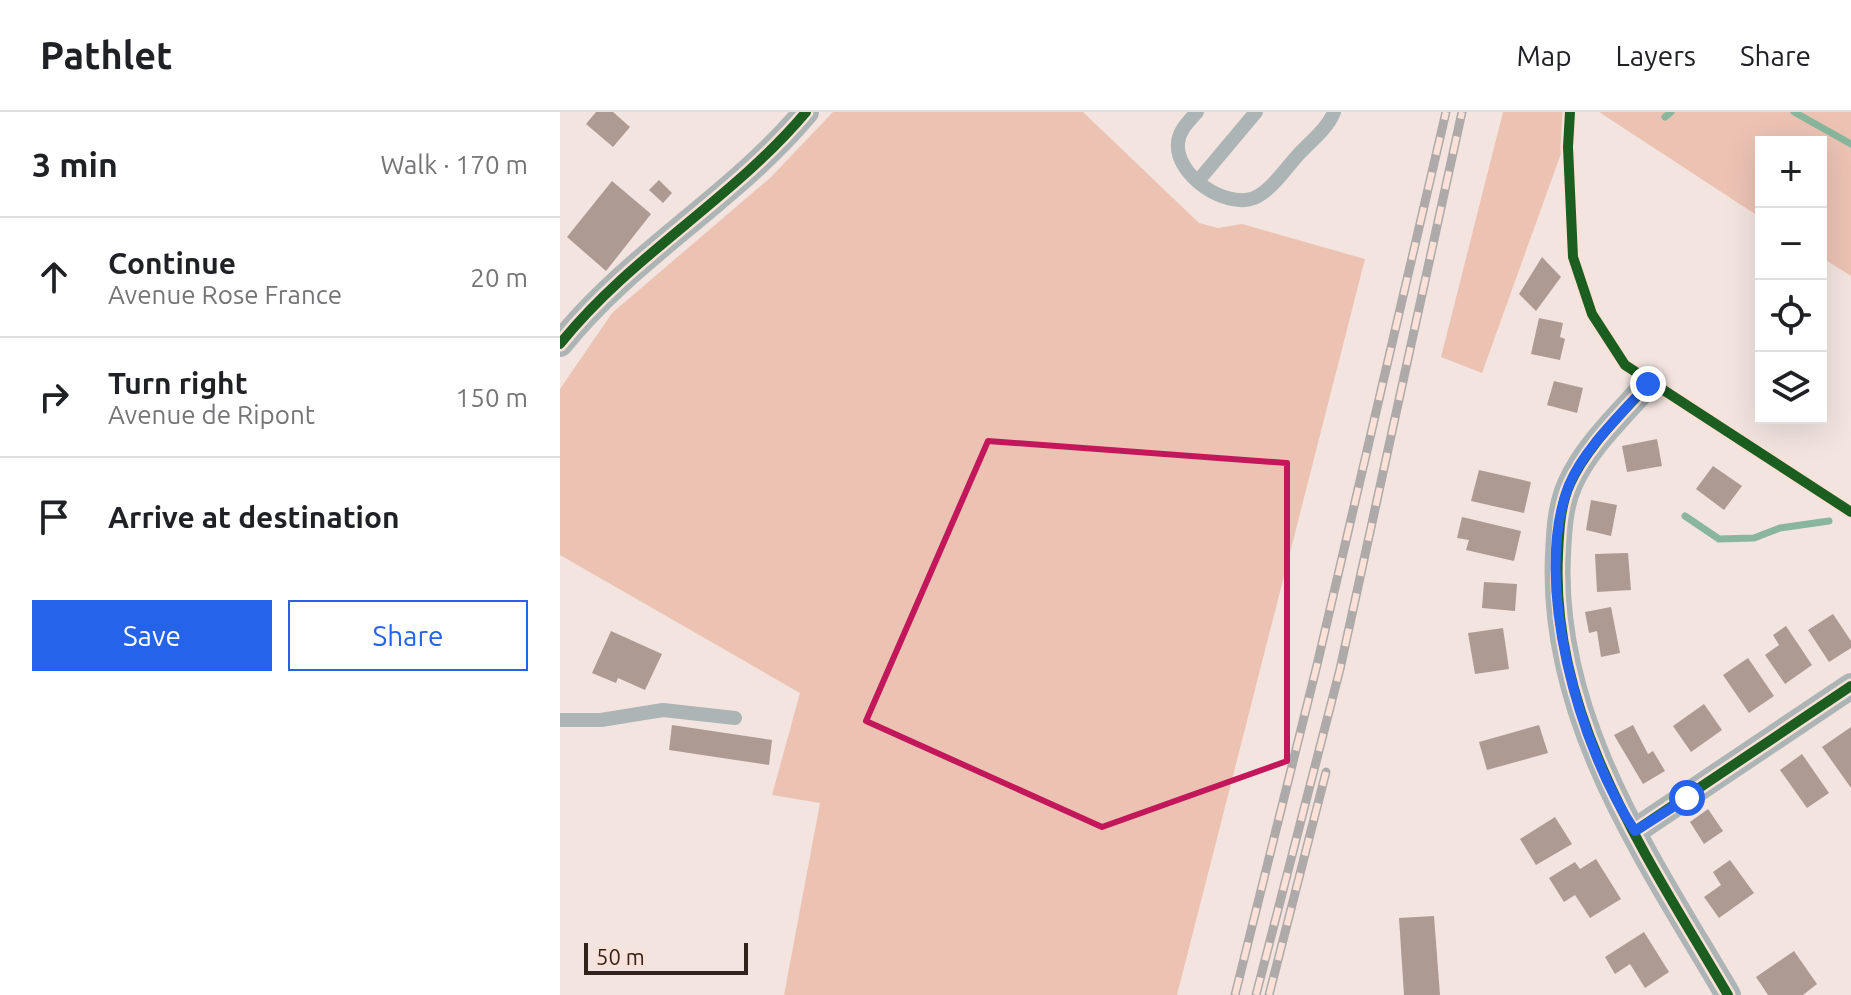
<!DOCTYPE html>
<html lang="en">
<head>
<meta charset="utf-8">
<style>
	:root { --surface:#fff; --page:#f2f2f2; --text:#202124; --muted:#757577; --line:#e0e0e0; --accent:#2563eb }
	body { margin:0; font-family:Ubuntu,sans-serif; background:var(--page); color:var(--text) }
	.controls { position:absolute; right:24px; top:24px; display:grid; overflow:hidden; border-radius:0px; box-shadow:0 8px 32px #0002 }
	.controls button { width:72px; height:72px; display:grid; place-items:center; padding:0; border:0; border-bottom:2px solid var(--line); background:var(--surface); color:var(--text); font:40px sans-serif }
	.scale { position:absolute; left:24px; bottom:20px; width:164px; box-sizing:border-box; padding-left:8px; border:4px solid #31221c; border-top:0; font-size:22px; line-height:28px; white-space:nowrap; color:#31221c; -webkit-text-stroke:6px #fbe1d7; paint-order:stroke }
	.stop { position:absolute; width:24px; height:24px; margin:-18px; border:6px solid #2563eb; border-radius:50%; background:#fff }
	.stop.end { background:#2563eb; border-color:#fff; box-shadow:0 2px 8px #0008 }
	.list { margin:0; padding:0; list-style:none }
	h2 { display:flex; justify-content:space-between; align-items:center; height:104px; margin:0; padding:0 32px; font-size:34px }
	h2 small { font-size:26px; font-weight:400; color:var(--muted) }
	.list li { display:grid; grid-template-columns:52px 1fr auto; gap:24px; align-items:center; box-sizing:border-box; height:120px; padding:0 32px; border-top:2px solid var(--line) }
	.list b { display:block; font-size:30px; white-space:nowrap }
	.list p { margin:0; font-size:26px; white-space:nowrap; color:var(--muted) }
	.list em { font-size:26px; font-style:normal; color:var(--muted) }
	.actions { display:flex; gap:16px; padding:24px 32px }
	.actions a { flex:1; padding:18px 0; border:2px solid var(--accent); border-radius:0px; text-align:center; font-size:28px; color:var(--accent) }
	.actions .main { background:var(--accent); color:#fff }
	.icon { flex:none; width:44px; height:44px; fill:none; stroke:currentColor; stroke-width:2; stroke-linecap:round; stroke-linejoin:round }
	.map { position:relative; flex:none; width:1291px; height:883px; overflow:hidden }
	header { display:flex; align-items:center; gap:48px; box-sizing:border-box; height:112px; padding:0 40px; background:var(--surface); border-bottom:2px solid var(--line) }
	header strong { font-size:38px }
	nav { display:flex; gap:44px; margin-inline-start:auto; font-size:28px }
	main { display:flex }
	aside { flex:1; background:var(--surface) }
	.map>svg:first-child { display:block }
	.green { fill:#ecc3b3 }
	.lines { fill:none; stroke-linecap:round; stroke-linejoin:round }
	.stream { stroke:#89b69d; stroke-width:7 }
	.building { fill:#ad9a93 }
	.lane { stroke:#acb4b6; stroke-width:14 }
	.street { stroke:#acb4b6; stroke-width:26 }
	.rail-casing { stroke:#adaaa9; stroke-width:9 }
	.rail { stroke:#fbe1d7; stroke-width:6; stroke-dasharray:18; stroke-linecap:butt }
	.cycleway-casing { stroke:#fbe1d7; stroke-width:15 }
	.cycleway { stroke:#1b5e20; stroke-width:10 }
	.route { stroke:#2563eb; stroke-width:10 }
	.marked { fill:none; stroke:#c2185b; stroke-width:6; stroke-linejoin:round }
</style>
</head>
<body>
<header>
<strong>Pathlet</strong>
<nav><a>Map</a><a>Layers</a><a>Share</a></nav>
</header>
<main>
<aside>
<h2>3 min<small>Walk · 170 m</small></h2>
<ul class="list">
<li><svg class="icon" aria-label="ahead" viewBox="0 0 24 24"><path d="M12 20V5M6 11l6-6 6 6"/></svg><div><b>Continue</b><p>Avenue Rose France</p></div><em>20 m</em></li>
<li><svg class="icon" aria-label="right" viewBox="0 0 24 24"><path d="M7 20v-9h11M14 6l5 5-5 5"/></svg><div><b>Turn right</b><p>Avenue de Ripont</p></div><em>150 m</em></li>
<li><svg class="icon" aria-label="arrive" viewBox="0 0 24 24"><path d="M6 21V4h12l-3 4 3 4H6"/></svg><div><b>Arrive at destination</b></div></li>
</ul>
<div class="actions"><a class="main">Save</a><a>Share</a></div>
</aside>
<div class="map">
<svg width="1291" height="883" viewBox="0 0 1291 883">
	<rect width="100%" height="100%" fill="#f3e4df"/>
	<g class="green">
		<path d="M273,0H523L639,111L658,116L682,112L805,147L617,883H224L260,691L212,683L240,581L0,443V277L52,201L211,65Z"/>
		<path d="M943,0H1016L922,261L881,245Z"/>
		<path d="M1039,0H1291V164L1261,145V30H1201V106Z"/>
	</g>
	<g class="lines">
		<g class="stream">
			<path d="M1234,0L1291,32"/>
			<path d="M1105,5L1111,0"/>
			<path d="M1125,404L1159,427L1194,426L1220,416L1269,409"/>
		</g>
	</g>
	<g class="building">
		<path d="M36,0H53L70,15L53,35L26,12Z"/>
		<path d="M99,68L112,81L103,91L89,78Z"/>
		<path d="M52,69L91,102L46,159L7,125Z"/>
		<path d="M982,145L1001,165L976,199L959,182Z"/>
		<path d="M979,206L1003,211L1000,225L1005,227L1000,248L971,242Z"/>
		<path d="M994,269L1023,276L1017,301L987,293Z"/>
		<path d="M1097,327L1102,354L1067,360L1062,334Z"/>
		<path d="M1153,354L1182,374L1164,398L1136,377Z"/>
		<path d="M919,358L971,370L964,401L911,389Z"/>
		<path d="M1031,388L1057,393L1051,424L1026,418Z"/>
		<path d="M902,405L961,419L954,449L906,438L909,428L897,426Z"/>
		<path d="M1068,441L1071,478L1037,480L1035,442Z"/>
		<path d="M924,470L957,472L955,499L922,496Z"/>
		<path d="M1051,495L1060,541L1041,545L1037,519L1029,521L1025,500Z"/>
		<path d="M1273,502L1291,529V536L1269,550L1248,518Z"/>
		<path d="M1226,514L1252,553L1225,572L1205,543L1219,533L1213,523Z"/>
		<path d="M943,516L949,557L915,562L908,521Z"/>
		<path d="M51,519L102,542L85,578L58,566L56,571L32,561Z"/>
		<path d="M1188,546L1214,584L1189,601L1163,563Z"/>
		<path d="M1144,592L1162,618L1131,640L1113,614Z"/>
		<path d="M112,613L212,628L209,653L109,638Z"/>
		<path d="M979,613L988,641L927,658L919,630Z"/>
		<path d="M1073,613L1088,642L1093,639L1105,659L1083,672L1054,623Z"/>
		<path d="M1291,615V676L1262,635Z"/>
		<path d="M1242,642L1269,681L1247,696L1220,658Z"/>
		<path d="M1148,697L1163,719L1144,732L1130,710Z"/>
		<path d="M995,705L1012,732L976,753L960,727Z"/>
		<path d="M1036,747L1061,787L1030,806L1015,783L1004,790L989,766L1015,750L1020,757Z"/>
		<path d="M1170,748L1194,781L1159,806L1144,785L1161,773L1153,760Z"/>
		<path d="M874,804L880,883H844L839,806Z"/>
		<path d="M1084,820L1109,860L1085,876L1070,852L1055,862L1045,845Z"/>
		<path d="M1234,839L1257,872L1243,883H1208L1196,865Z"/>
	</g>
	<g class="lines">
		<g class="lane">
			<path d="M637,0C629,9 619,18 618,31C615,63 665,97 694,86C711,79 726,56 738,43C750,30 768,16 774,0"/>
			<path d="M638,69L696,0"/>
			<path d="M0,608H41L103,598L175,606"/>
		</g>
		<g class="street">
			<path d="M0,232C71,143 173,87 246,0"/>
			<path d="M1088,272C1061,303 1027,334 1010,372C1000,394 999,420 998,443C990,607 1089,748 1168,883"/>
			<path d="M1075,719L1291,574"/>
		</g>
		<g class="rail-casing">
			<g id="rail">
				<path d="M675,883L757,553L886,0"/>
				<path d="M696,883L780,557L902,0"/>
				<path d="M709,883L766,660"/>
			</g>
		</g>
		<use href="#rail" class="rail"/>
		<g class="cycleway-casing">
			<g id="cycleway">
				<path d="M1010,0L1008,35L1013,145L1032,202L1065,253L1291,400"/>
				<path d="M0,232C71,143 173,87 246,0"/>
				<path d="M1088,272C1061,303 1027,334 1010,372C1000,394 999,420 998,443C990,607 1089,748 1168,883"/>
				<path d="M1075,719L1291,574"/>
			</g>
		</g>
		<use href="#cycleway" class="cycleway"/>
	</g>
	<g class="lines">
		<path class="route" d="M1088,272C1061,303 1025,335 1009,373C971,468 1020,637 1075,719L1127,686"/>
	</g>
	<path class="marked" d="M428,329L727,351V649L542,715L306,609Z"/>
</svg>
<div class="controls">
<button>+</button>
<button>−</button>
<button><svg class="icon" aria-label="locate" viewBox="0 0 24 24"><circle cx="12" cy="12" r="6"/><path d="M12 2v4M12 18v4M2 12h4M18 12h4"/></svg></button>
<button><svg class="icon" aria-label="layers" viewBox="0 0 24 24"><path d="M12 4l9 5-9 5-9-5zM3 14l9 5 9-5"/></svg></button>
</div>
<div class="scale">50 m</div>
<div class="stop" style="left:1127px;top:686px"></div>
<div class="stop end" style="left:1088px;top:272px"></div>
</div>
</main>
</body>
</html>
